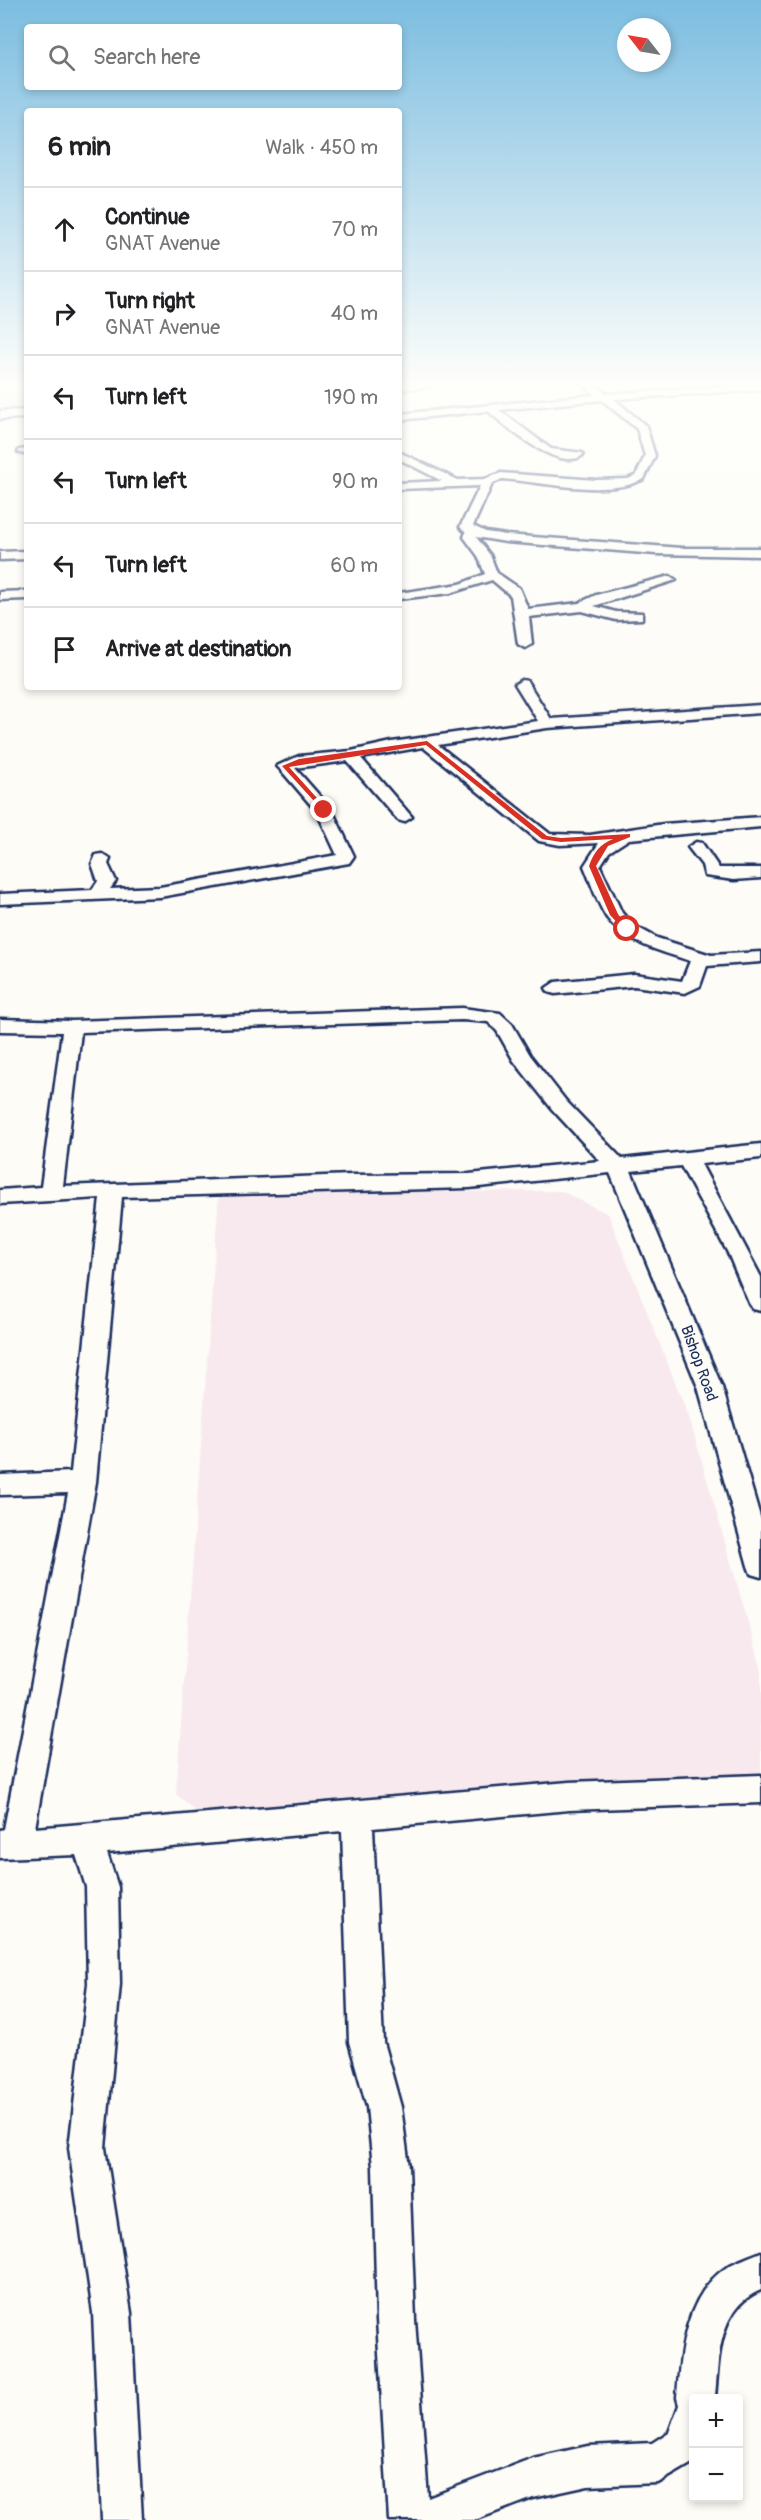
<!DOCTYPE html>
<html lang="en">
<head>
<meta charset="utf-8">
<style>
	:root { --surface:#fff; --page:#f6f6f6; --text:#202124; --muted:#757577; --line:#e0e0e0 }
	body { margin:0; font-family:Pangolin,sans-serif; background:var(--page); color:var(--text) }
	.controls { position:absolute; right:18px; bottom:18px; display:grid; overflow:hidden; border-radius:6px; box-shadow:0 3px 9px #0003 }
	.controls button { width:54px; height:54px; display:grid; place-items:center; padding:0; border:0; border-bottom:2px solid var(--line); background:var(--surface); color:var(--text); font:30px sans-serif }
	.compass { position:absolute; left:617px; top:18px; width:54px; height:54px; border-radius:50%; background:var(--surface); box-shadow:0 3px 9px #0003; rotate:301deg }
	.stop { position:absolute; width:18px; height:18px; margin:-14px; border:4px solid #d93025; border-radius:50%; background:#fff }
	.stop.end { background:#d93025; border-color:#fff; box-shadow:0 2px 6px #0008 }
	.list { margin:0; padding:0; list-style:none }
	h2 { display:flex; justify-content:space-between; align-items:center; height:78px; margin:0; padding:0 24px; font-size:26px }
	h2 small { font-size:20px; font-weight:400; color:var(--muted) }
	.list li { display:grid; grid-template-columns:39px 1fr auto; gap:18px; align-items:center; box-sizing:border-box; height:84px; padding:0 24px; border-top:2px solid var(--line) }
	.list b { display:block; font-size:22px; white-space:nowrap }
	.list p { margin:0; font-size:20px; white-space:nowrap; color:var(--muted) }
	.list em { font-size:20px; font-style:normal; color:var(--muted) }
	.icon { flex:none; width:33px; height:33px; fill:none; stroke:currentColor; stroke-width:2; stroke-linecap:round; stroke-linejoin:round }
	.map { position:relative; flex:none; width:761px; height:2520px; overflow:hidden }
	.search { position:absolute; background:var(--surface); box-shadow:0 3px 9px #0003; left:24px; top:24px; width:378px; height:66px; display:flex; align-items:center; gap:15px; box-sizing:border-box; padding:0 21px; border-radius:6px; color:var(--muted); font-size:22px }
	.panel { position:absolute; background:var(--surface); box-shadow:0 3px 9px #0003; left:24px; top:108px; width:378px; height:582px; border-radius:6px }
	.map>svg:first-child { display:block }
	.built { fill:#f8e9ef }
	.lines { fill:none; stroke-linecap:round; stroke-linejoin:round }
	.minor-casing { stroke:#1b2f5e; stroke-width:5 }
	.major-casing { stroke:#1b2f5e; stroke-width:5 }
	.minor { fill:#fdfcf7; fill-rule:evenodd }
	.major { fill:#fdfcf7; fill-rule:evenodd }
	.route { fill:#d93025 }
	.labels { text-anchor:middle; stroke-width:5; stroke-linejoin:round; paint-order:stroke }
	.street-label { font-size:16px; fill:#1b2f5e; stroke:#fdfcf7 }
</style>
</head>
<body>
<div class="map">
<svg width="761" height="2520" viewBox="0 0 761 2520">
	<rect width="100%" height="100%" fill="#fdfcf7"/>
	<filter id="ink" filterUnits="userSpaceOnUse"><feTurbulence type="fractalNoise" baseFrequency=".0167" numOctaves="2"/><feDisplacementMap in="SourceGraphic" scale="12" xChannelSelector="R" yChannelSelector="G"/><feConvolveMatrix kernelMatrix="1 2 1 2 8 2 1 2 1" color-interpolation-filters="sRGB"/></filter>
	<g filter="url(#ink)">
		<g class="built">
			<path d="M0,383H27V412L0,413Z"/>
			<path d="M561,1191L608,1214L689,1417L761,1667V1780L198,1813L176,1794L219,1193Z"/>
		</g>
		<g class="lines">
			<g class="minor-casing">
				<g id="minor">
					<path d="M581,383H592L607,394L761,384V390L614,399L646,426L655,456L644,479C607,498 543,482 502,479L492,484L473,526L486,532L506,535L682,548H761V556L656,554L506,542L476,537L490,555L497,573L519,588L528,609L579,603L596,595L670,576L676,580L594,606L616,612L642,613V619L616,620L582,611L529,617L532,644L525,648L518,644L511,596L492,580L450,593L399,599V593L460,584L485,574L478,556L464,537L466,532L460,527L480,486L399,489V483L442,481L399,459V452L458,480L485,479L501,473L596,480L628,479L636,475L645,456L637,429L602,400L499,410L551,449L582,453L583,455C560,473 506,427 488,411L399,420V414L595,395Z"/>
					<path d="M27,449V455L18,452L19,450Z"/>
					<path d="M27,551V559L0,560V552Z"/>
					<path d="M27,591V599L0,600V592Z"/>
					<path d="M522,680L527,681L551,719L761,705V713L547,728L438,745L550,834L590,835L664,824L761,817V827L629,839L609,852L600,866L622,913L633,925L657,938L711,955L761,952V962L707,966L700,986L685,993L634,986L555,994L548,992L546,988L555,982L634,974L682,981L690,961C661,951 627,944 607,918C597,903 591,882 584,866L599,843L560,845L539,841L423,747L361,758L412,817L404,822L398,820L347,761L295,768L332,810L354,856L349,863L160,897L0,904V894L92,890L98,881L92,864L96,855L102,854L110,859L108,864L116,881L110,889L160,887L337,855L317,812L280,769L277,766L299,756L351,751L392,742L538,721L515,684Z"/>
					<path d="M696,842L702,843L719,868H761V878L734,880L705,876L702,865L688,847Z"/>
					<path d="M462,1008L500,1013L512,1024L530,1055L566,1101L622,1159L761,1144V1158L701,1164L761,1277V1311L753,1309L749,1303L728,1253L681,1166L631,1171L722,1387L761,1520V1577L751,1574L748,1566L698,1387L610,1173L469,1188L122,1197L96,1482L35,1828L569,1782L761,1775V1803L569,1810L373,1828L383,2042L401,2107L409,2167L415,2320L428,2498L533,2458L588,2446L652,2443L669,2432L679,2405L677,2398C680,2353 685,2295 727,2267C737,2261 750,2257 761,2252V2290C717,2308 719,2359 715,2398H694V2462L658,2483L588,2486L533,2498L475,2520H389L377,2320L373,2167L367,2107L349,2042L342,1831L107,1853L118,1887L120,1984L105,2148L131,2313L142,2520H102L93,2313L69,2148L88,1984L86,1887L76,1855L0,1858V1830L4,1829L68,1493L0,1495V1475L71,1472L100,1198L0,1204V1190L41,1187L62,1032L0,1031V1019L72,1021ZM462,1020L488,1022L497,1031L514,1061L552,1109L600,1161L469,1174L351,1175L63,1186L81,1032Z"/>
				</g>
			</g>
			<g class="major-casing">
				<g id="major">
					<path d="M399,383H434L428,387L399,390Z"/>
					<path d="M27,410V418L0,419V411Z"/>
				</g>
			</g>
			<use href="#minor" class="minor"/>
			<use href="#major" class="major"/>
		</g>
	</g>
	<linearGradient id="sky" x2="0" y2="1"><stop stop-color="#7cbde0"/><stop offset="0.52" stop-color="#fefefb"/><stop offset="1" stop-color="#fefefb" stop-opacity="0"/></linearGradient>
	<rect width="761" height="736" fill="url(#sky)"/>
	<path class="route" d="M427,741L547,836L561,838L630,834V837L608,846L596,866L618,914L630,931H625L610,915L589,866C594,852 599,845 613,839L561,842L542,839L426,745L289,767L326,808L324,812L282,766L299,759Z"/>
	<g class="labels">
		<g class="street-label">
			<text transform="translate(700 1363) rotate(70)" y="6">Bishop Road</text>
		</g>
	</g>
</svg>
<div class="controls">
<button>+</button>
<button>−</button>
</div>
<svg class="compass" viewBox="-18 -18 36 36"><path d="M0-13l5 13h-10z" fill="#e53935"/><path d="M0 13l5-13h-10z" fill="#757577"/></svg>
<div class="stop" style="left:627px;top:929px"></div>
<div class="stop end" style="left:324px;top:810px"></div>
<div class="search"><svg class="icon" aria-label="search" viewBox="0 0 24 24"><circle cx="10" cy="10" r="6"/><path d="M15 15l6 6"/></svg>Search here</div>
<section class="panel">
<h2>6 min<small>Walk · 450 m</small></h2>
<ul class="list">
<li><svg class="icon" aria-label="ahead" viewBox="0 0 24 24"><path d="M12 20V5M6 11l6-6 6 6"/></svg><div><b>Continue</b><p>GNAT Avenue</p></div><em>70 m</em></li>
<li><svg class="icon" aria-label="right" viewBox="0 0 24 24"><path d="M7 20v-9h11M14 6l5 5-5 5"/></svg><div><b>Turn right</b><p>GNAT Avenue</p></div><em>40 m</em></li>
<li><svg class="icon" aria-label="left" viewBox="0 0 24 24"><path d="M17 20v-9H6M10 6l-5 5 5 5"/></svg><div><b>Turn left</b></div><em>190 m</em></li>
<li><svg class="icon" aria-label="left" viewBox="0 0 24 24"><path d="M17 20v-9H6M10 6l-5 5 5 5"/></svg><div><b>Turn left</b></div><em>90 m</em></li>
<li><svg class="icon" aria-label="left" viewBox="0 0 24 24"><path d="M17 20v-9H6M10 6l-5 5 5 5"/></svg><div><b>Turn left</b></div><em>60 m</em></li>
<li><svg class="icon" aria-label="arrive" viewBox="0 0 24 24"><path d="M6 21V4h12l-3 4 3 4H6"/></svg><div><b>Arrive at destination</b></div></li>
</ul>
</section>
</div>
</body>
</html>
